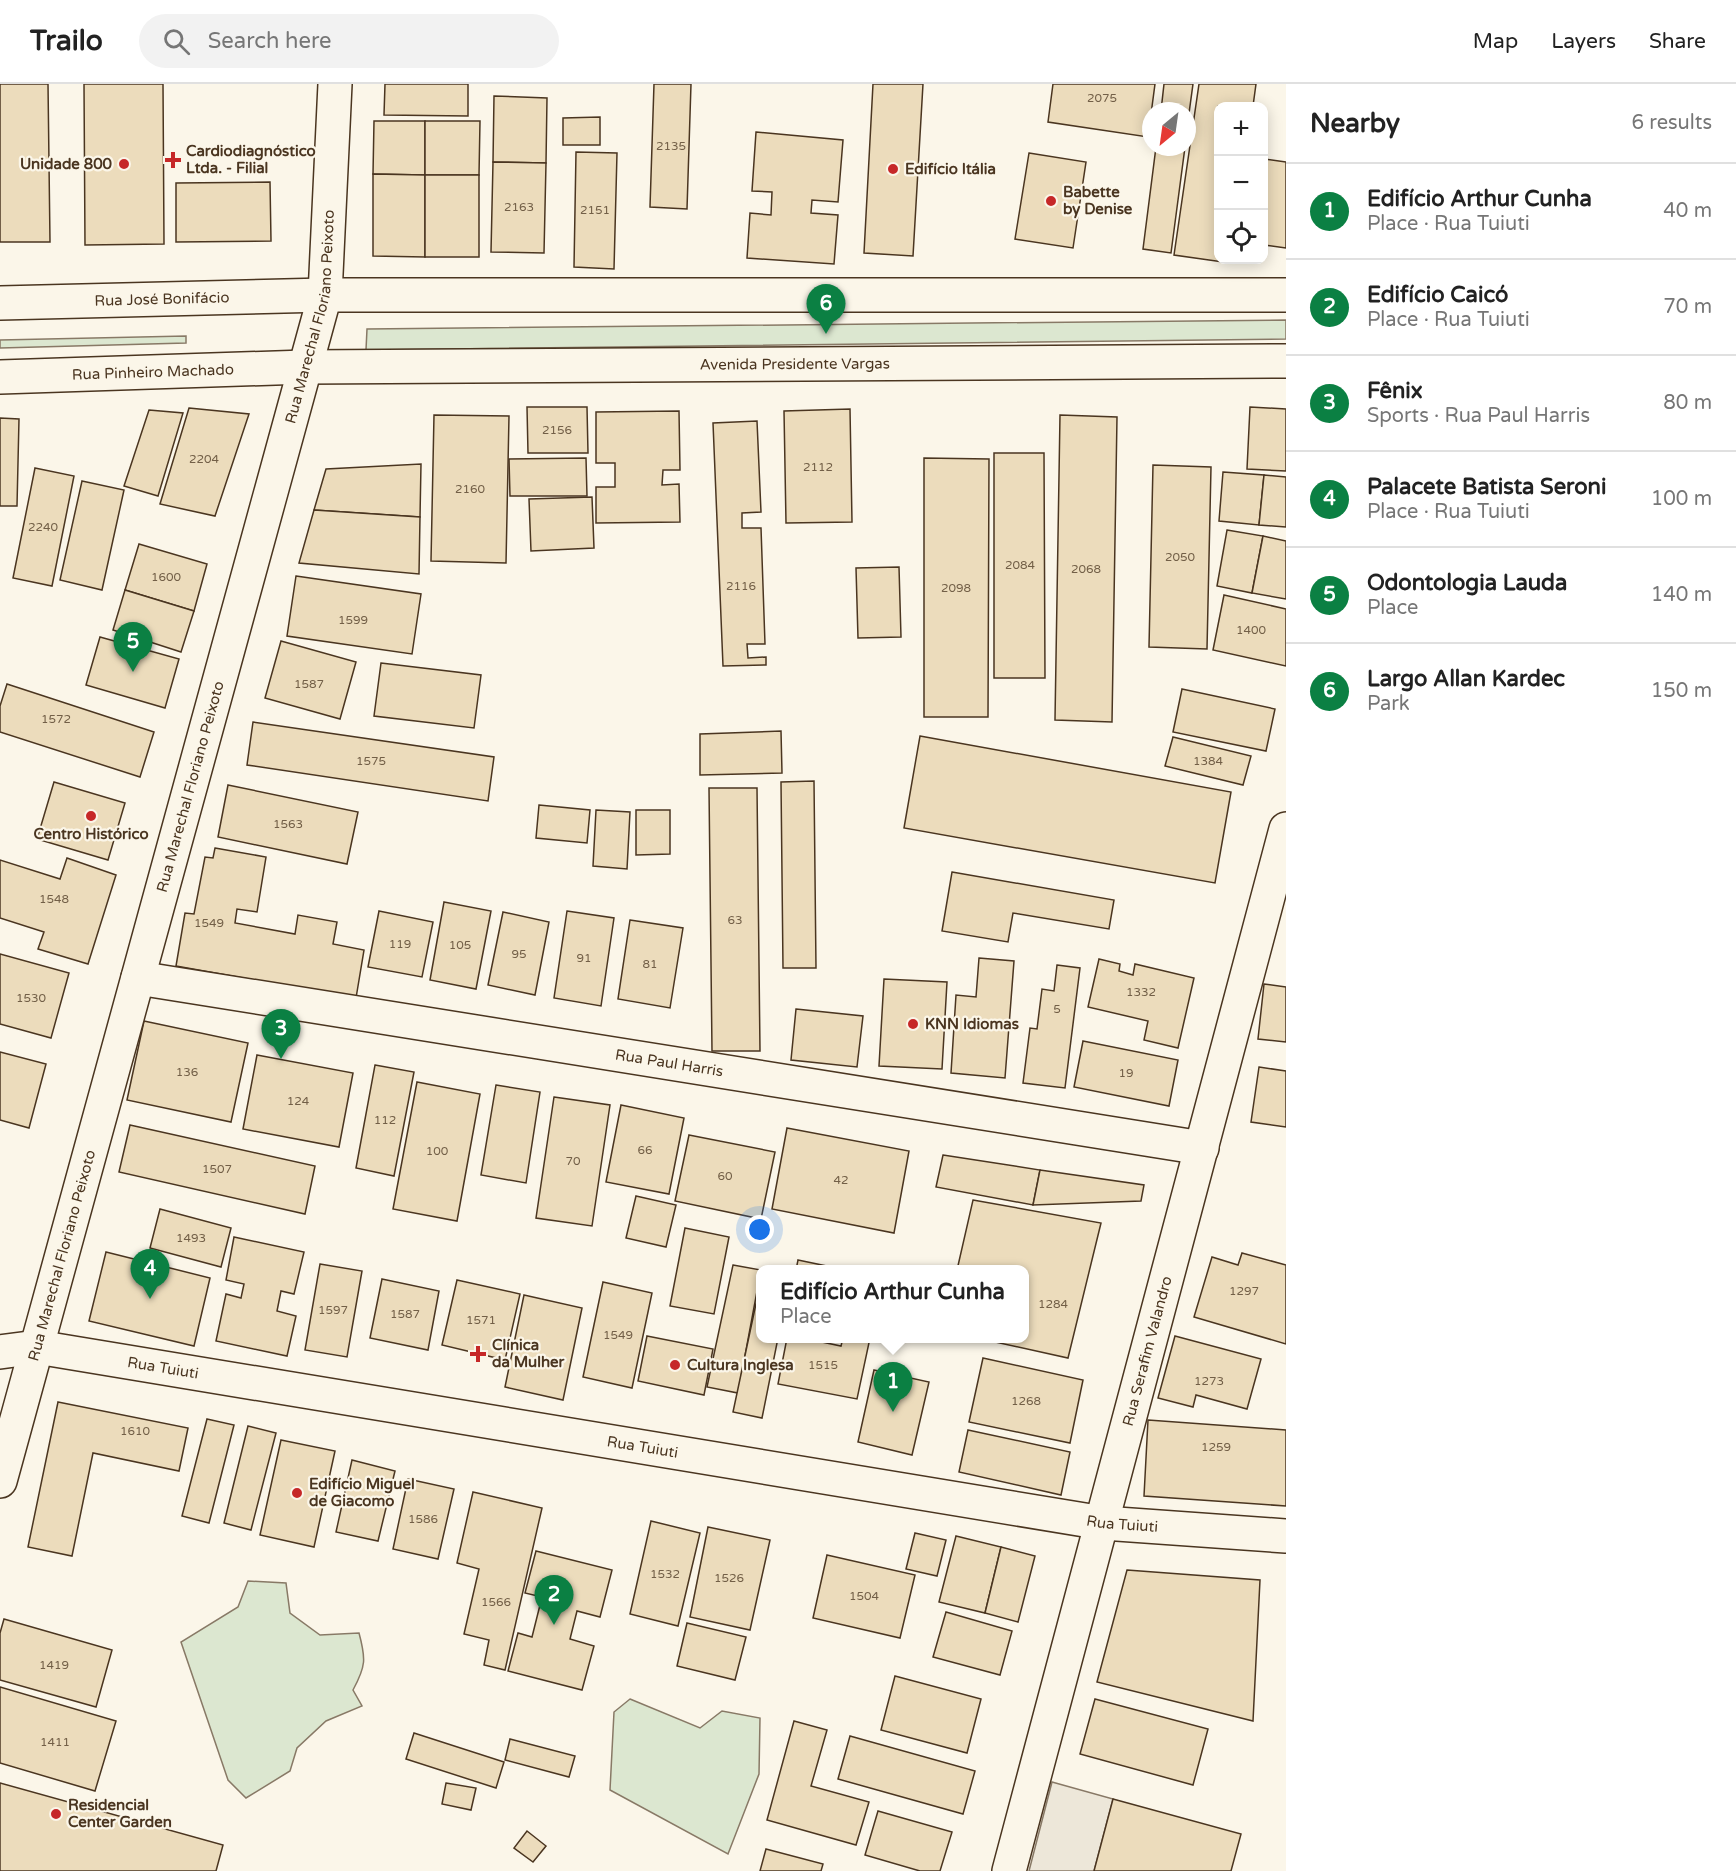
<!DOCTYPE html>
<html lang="en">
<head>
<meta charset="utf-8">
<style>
	:root { --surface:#fff; --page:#f2f2f2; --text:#222; --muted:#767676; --line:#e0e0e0; --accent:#0b8043 }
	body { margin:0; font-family:"Varela Round",sans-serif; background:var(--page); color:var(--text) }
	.controls { position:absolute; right:18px; top:18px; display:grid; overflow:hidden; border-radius:12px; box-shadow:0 3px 15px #0003 }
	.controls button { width:54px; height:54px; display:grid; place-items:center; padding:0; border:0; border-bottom:2px solid var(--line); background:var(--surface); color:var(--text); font:30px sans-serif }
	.compass { position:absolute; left:1142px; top:18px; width:54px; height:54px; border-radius:50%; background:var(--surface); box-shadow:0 3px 15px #0003; rotate:209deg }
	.you { position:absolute; left:760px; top:1146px; width:21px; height:21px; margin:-15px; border:4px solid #fff; border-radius:50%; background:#1a73e8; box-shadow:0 0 0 9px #1a73e833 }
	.badge { display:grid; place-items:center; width:39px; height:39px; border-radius:50%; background:var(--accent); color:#fff; font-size:20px; font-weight:700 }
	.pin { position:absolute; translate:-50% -50px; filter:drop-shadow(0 2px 3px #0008) }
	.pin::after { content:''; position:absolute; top:32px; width:21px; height:18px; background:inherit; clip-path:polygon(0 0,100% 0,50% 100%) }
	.popup { position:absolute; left:756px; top:1181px; width:273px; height:78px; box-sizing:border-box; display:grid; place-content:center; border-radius:12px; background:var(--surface); filter:drop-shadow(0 2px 4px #0005); font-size:20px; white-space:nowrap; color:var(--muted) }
	.popup b { font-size:22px; color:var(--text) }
	.popup::after { content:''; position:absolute; left:50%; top:100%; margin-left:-12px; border:12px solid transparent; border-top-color:var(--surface) }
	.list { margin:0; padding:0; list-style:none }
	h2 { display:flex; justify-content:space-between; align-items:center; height:78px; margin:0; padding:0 24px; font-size:26px }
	h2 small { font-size:20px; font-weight:400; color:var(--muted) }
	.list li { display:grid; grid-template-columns:39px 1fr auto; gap:18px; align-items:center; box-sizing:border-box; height:96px; padding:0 24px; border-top:2px solid var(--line) }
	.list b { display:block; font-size:22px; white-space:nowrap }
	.list p { margin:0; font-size:20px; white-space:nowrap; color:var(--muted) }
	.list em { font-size:20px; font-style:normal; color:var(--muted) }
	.icon { flex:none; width:33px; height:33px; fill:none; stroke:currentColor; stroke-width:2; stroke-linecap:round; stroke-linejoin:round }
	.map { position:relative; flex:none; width:1286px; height:1787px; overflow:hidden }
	header { display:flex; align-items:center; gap:36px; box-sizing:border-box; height:84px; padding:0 30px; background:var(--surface); border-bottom:2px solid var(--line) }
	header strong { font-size:28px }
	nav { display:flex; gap:33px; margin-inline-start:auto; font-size:21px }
	.search { width:420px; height:54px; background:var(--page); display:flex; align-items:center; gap:15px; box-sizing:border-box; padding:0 21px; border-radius:33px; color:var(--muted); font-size:22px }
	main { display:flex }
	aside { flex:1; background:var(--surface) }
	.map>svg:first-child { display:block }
	.green { fill:#dce7d0; stroke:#887966; stroke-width:1.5 }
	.parking { fill:#ede7d9; stroke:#887966; stroke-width:1.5 }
	.building { fill:#ecdcbc; stroke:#4a3520; stroke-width:1.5 }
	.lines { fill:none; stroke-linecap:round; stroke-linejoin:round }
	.minor-casing { stroke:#4a3520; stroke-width:36 }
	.tertiary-casing { stroke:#4a3520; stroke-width:36 }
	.secondary-casing { stroke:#4a3520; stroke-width:36 }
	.minor { stroke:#fbf6e9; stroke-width:33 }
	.tertiary { stroke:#fbf6e9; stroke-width:33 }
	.secondary { stroke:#fbf6e9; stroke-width:33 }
	.poi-dot { fill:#c62828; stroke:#fbf6e9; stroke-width:2 }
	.labels { text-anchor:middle; stroke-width:4.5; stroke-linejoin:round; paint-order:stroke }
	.number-label { font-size:12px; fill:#725f47 }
	.poi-label { font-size:15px; font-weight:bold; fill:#4a3520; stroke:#fbf6e9; text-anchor:start }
	.street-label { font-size:15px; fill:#4a3520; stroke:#fbf6e9 }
</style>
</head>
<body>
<header>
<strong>Trailo</strong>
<div class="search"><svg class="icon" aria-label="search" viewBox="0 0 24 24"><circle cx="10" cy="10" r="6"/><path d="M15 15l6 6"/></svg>Search here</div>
<nav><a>Map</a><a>Layers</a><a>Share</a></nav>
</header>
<main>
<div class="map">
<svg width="1286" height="1787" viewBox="0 0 1286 1787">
	<rect width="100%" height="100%" fill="#fbf6e9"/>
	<g class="green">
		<path d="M1286,236V255L366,266L367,245Z"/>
		<path d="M186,252V259L0,264V256Z"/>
		<path d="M248,1497L286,1499L290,1529L320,1551L359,1549C366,1575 366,1582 353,1606L362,1622L326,1637L297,1664L290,1687L246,1714L228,1696L181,1558L238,1523Z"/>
		<path d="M630,1615L700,1644L722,1627L760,1634L759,1690L728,1770L610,1706L614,1628Z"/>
	</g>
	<path class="parking" d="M1052,1698L1113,1715L1094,1787H1029Z"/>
	<g class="building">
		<path d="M0,0H48L50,158H0Z"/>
		<path d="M84,0H163L164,160L85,161Z"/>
		<path d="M385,0H468V32L384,31Z"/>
		<path d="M654,0H691L687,125L650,123Z"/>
		<path d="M873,0H923L913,172L864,169Z"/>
		<path d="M1053,0H1155L1148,53L1048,38Z"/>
		<path d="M1164,0H1193L1187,44V27H1161Z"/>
		<path d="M1199,0H1256L1253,22H1218V176H1231L1230,179L1174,171Z"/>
		<path d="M494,12L547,14L546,79L493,78Z"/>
		<path d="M600,33V61H563V34Z"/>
		<path d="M374,37H425V91L373,90Z"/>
		<path d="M425,37H480L479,91H425Z"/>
		<path d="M756,48L843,56L838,118L812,116L811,129L838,131L834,180L747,174L750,129L771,131L772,108L752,107Z"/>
		<path d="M1156,63H1185L1171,169L1143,165Z"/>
		<path d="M576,68L617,69L614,185L574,183Z"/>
		<path d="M1029,69L1086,78L1073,164L1015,155Z"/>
		<path d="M1264,75L1286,78V164L1264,161Z"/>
		<path d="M493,78L546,79L544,169L491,168Z"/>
		<path d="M373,90L425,91V173L373,172Z"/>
		<rect x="425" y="91" width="54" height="82"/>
		<path d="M270,98L271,157L176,158V99Z"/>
		<path d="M527,323H587L588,369H528Z"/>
		<path d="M1250,323L1286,325V387L1247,385Z"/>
		<path d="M189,324L249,330L215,432L160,420Z"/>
		<path d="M850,325L852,438L786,439L784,327Z"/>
		<path d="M149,326L183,329L158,412L124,402Z"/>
		<path d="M679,327L680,386H663L662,401L679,400L680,438L596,439V403H615V379H596V328Z"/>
		<path d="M434,331L509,332L506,479L431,477Z"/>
		<path d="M1060,331L1117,333L1112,638L1055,636Z"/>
		<path d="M0,334L19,335L17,422H0Z"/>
		<path d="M757,337L761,428L742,429V444H761L765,560H747L748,574L766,573V581L723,582L713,339Z"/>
		<path d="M994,369H1044L1045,594H994Z"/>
		<path d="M586,374L587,412H510L509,375Z"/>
		<path d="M924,374L989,375L988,633H924Z"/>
		<path d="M421,380L420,433L314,426L326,385Z"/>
		<path d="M1153,381L1211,383L1207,565L1149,563Z"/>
		<path d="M35,384L74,392L52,502L13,494Z"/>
		<path d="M1223,388L1264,391L1259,441L1219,437Z"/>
		<path d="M1264,391L1286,393V443L1259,441Z"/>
		<path d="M82,397L124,406L102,506L60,496Z"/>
		<path d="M592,413L594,464L531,467L529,415Z"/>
		<path d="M314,426L420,433L419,490L299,479Z"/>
		<path d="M1227,446L1263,452L1252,509L1217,502Z"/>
		<path d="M1263,452L1286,457V515L1252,509Z"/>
		<path d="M139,460L207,480L194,527L125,506Z"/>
		<path d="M899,483L901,553L858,554L856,484Z"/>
		<path d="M296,492L421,510L412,570L287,552Z"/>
		<path d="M125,506L194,527L181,568L113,546Z"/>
		<path d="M1224,511L1286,525V582L1213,566Z"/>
		<path d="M100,553L179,575L165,624L86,601Z"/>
		<path d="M281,557L356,578L340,635L265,614Z"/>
		<path d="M381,579L481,591L474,644L374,632Z"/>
		<path d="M7,600L154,648L140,693L0,648V622Z"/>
		<path d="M1182,605L1275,625L1266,667L1173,648Z"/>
		<path d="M253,638L494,673L488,717L247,681Z"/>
		<path d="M781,647L782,689L700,691V650Z"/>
		<path d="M920,652L1231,708L1215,799L904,744Z"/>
		<path d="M1173,653L1251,672L1243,701L1165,682Z"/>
		<path d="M814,697L816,884H783L781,698Z"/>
		<path d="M54,698L125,719L108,776L37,755Z"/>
		<path d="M228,701L358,728L347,780L218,753Z"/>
		<path d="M709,704H757L760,967H712Z"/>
		<path d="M539,721L590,726L587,759L536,754Z"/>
		<path d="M596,726L630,728L627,785L593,782Z"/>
		<path d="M636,726H670V770L636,771Z"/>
		<path d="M215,764L266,773L257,828L237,825L235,839L295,850L298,831L337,838L333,860L364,866L356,914L176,882L185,829L194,830L205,773L213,774Z"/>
		<path d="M67,774L116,791L88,880L38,865L44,848L0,834V776L60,795Z"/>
		<path d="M952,788L1114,816L1109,845L1013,829L1008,858L942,847Z"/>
		<path d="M444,818L491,827L476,905L430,896Z"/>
		<path d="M379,827L433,838L422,893L368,883Z"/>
		<path d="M567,827L614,834L601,922L554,914Z"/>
		<path d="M503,828L549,838L535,911L488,901Z"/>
		<path d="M630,836L683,844L670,924L618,915Z"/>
		<path d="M0,870L69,889L51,954L0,940Z"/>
		<path d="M979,874L1014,877L1005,994L951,989L956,911L976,913Z"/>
		<path d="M1099,875L1120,880L1119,887L1133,891L1135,880L1194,894L1178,964L1144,956L1148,937L1088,923Z"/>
		<path d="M1057,881L1080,884L1065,1004L1023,999L1030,944L1037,945L1042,905L1054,907Z"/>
		<path d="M884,895L947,898L942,985L879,982Z"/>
		<path d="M1264,900L1286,903V958L1258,955Z"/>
		<path d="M796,925L863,932L857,983L791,976Z"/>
		<path d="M144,937L248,959L231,1038L127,1016Z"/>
		<path d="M1083,957L1178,976L1169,1022L1074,1003Z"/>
		<path d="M0,968L46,980L29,1044L0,1036Z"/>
		<path d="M257,971L353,989L339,1063L243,1045Z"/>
		<path d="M375,981L414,988L394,1092L356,1084Z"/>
		<path d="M1259,983L1286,987V1043L1251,1038Z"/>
		<path d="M417,998L480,1010L457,1137L393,1125Z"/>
		<path d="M496,1001L540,1008L526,1099L481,1091Z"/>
		<path d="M554,1013L610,1021L592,1142L536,1134Z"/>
		<path d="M621,1021L684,1034L669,1110L606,1098Z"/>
		<path d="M130,1041L315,1082L305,1130L119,1088Z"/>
		<path d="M787,1044L909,1067L894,1149L772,1125Z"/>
		<path d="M689,1051L775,1068L761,1135L675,1117Z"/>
		<path d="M943,1071L1040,1086L1033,1121L936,1103Z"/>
		<path d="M1040,1086L1144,1101L1141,1117L1033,1121Z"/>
		<path d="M636,1112L676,1121L666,1163L626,1154Z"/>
		<path d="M973,1116L1101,1139L1068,1274L977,1254H1025V1186H957Z"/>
		<path d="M160,1125L231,1144L221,1183L150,1164Z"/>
		<path d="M685,1144L729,1153L714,1230L670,1222Z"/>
		<path d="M234,1153L304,1168L294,1210L281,1207L277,1227L296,1232L287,1272L216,1257L226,1210L241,1214L244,1200L226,1196Z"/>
		<path d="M106,1168L210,1194L194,1262L89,1237Z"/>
		<path d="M1242,1169L1286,1181V1260L1194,1233L1212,1173L1238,1181Z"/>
		<path d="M798,1176L846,1186H796Z"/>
		<path d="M320,1180L362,1187L347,1273L305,1266Z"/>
		<path d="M733,1181L761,1186L738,1309L707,1303Z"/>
		<path d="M382,1195L439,1207L428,1266L370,1254Z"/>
		<path d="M457,1196L520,1210L505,1276L442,1261Z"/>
		<path d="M761,1196V1254H778L762,1334L733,1328Z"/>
		<path d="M603,1198L652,1209L632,1304L583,1293Z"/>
		<path d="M524,1211L582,1224L563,1316L505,1303Z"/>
		<path d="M647,1252L713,1265L704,1311L638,1297Z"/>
		<path d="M1175,1252L1261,1275L1247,1325L1196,1311L1193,1323L1158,1314Z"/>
		<path d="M787,1254H803L841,1262L843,1254H870L857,1315L778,1300Z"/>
		<path d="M983,1274L1083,1296L1070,1359L969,1338Z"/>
		<path d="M874,1286L929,1298L912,1371L858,1358Z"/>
		<path d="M58,1318L188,1344L179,1387L93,1369L72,1472L28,1463Z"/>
		<path d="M207,1335L234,1341L209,1439L182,1432Z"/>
		<path d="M1148,1336L1286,1346V1422L1144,1412Z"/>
		<path d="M248,1342L276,1349L251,1446L224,1439Z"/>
		<path d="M968,1346L1070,1368L1061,1411L959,1388Z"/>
		<path d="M281,1356L335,1367L314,1463L260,1451Z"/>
		<path d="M352,1376L395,1387L378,1457L336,1448Z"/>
		<path d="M408,1395L454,1405L438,1475L393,1465Z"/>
		<path d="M473,1408L542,1424L505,1586L484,1581L489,1556L464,1550L479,1485L457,1479Z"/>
		<path d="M651,1437L700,1449L678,1542L630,1530Z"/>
		<path d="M708,1443L770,1456L750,1546L690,1533Z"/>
		<path d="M915,1449L946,1456L937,1492L906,1485Z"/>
		<path d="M956,1452L1001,1463L985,1529L939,1518Z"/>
		<path d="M1001,1463L1035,1472L1018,1538L985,1529Z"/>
		<path d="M536,1467L612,1486L600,1533L577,1527L570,1555L594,1562L582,1606L508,1587L518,1549L532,1553L542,1513L525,1509Z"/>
		<path d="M827,1471L915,1491L900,1554L813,1534Z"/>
		<path d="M1127,1486L1260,1496L1253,1637L1097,1598Z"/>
		<path d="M946,1528L1012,1547L1000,1591L933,1573Z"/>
		<path d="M4,1535L112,1566L96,1623L0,1596V1549Z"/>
		<path d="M687,1539L746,1553L735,1596L677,1582Z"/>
		<path d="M895,1592L981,1615L967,1669L881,1646Z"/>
		<path d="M0,1603L116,1637L95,1707L0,1679Z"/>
		<path d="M1095,1615L1208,1645L1193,1701L1080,1670Z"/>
		<path d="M794,1637L827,1646L811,1702L869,1718L856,1761L767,1736Z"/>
		<path d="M414,1649L504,1678L496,1704L406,1675Z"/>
		<path d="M850,1652L975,1687L963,1730L838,1695Z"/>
		<path d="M510,1655L575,1672L569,1693L505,1676Z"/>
		<path d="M0,1699L223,1761L216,1787H0Z"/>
		<path d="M446,1699L476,1704L471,1726L442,1720Z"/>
		<path d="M1113,1715L1241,1750L1231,1787H1094Z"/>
		<path d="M878,1727L952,1748L940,1787H920L865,1771Z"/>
		<path d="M527,1747L546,1762L533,1778L514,1764Z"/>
		<path d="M766,1765L823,1780L821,1787H760Z"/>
	</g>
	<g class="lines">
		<g class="minor-casing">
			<g id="minor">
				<path id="s1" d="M138,894L1202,1064"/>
				<path id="s2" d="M0,1268L37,1263L1103,1439L1286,1452"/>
			</g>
		</g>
		<g class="tertiary-casing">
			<g id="tertiary">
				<path id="s3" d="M0,1397L325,211L335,0"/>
				<path id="s4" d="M1009,1787L1286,745"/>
			</g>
		</g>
		<g class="secondary-casing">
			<g id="secondary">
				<path id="s5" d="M0,219L325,211H1286"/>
				<path id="s6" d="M0,293L305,283L1286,277"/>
			</g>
		</g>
		<use href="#minor" class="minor"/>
		<use href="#tertiary" class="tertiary"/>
		<use href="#secondary" class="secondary"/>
	</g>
	<g class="poi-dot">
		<path d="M170 67h6v6h6v6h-6v6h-6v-6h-6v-6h6z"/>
		<circle cx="124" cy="80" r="6"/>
		<circle cx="893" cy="85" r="6"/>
		<circle cx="1051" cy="117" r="6"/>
		<circle cx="91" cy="732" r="6"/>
		<circle cx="913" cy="940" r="6"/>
		<path d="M475 1261h6v6h6v6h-6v6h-6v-6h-6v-6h6z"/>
		<circle cx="675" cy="1281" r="6"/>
		<circle cx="297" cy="1409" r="6"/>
		<circle cx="56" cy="1730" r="6"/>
	</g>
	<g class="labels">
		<g class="number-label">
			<text x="1102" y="18">2075</text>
			<text x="671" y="66">2135</text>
			<text x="519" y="127">2163</text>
			<text x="595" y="130">2151</text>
			<text x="557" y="350">2156</text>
			<text x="204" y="379">2204</text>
			<text x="818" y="387">2112</text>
			<text x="470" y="409">2160</text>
			<text x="43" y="447">2240</text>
			<text x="1180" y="477">2050</text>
			<text x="1020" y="485">2084</text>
			<text x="1086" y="489">2068</text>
			<text x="166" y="497">1600</text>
			<text x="741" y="506">2116</text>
			<text x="956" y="508">2098</text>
			<text x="353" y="540">1599</text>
			<text x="1251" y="550">1400</text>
			<text x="309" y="604">1587</text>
			<text x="56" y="639">1572</text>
			<text x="371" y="681">1575</text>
			<text x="1208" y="681">1384</text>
			<text x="288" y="744">1563</text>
			<text x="54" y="819">1548</text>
			<text x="735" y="840">63</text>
			<text x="209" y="843">1549</text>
			<text x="400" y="864">119</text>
			<text x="460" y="865">105</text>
			<text x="519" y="874">95</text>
			<text x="584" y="878">91</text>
			<text x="650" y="884">81</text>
			<text x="1141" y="912">1332</text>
			<text x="31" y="918">1530</text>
			<text x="1057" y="929">5</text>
			<text x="187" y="992">136</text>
			<text x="1126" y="993">19</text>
			<text x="298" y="1021">124</text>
			<text x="385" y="1040">112</text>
			<text x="645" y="1070">66</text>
			<text x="437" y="1071">100</text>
			<text x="573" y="1081">70</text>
			<text x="217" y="1089">1507</text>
			<text x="725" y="1096">60</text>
			<text x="841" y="1100">42</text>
			<text x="191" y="1158">1493</text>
			<text x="1244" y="1211">1297</text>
			<text x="1053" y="1224">1284</text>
			<text x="333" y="1230">1597</text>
			<text x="405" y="1234">1587</text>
			<text x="481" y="1240">1571</text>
			<text x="618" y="1255">1549</text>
			<text x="823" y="1285">1515</text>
			<text x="1209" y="1301">1273</text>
			<text x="1026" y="1321">1268</text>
			<text x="135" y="1351">1610</text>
			<text x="1216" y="1367">1259</text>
			<text x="423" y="1439">1586</text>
			<text x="665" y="1494">1532</text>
			<text x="729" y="1498">1526</text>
			<text x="864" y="1516">1504</text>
			<text x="496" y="1522">1566</text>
			<text x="54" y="1585">1419</text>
			<text x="55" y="1662">1411</text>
		</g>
		<g class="poi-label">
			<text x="186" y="72">Cardiodiagnóstico<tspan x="186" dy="17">Ltda. - Filial</tspan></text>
			<text x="112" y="85" text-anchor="end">Unidade 800</text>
			<text x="905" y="90">Edifício Itália</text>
			<text x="1063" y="113">Babette<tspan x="1063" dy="17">by Denise</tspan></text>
			<text x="91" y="755" text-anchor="middle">Centro Histórico</text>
			<text x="925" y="945">KNN Idiomas</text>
			<text x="492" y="1266">Clínica<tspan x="492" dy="17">da Mulher</tspan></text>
			<text x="687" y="1286">Cultura Inglesa</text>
			<text x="309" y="1405">Edifício Miguel<tspan x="309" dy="17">de Giacomo</tspan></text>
			<text x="68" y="1726">Residencial<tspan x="68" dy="17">Center Garden</tspan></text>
		</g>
		<g class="street-label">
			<text dy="5" stroke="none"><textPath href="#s5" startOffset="162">Rua José Bonifácio</textPath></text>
			<text dy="5" stroke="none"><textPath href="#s3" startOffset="1206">Rua Marechal Floriano Peixoto</textPath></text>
			<text dy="5" stroke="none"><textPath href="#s6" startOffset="795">Avenida Presidente Vargas</textPath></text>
			<text dy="5" stroke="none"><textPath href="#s6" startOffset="153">Rua Pinheiro Machado</textPath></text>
			<text dy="5" stroke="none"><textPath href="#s3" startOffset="720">Rua Marechal Floriano Peixoto</textPath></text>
			<text dy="5" stroke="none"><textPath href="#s1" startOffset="538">Rua Paul Harris</textPath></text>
			<text dy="5" stroke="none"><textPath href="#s3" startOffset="234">Rua Marechal Floriano Peixoto</textPath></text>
			<text dy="5" stroke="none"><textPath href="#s4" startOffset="538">Rua Serafim Valandro</textPath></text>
			<text dy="5" stroke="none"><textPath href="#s2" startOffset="165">Rua Tuiuti</textPath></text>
			<text dy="5" stroke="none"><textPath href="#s2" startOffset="651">Rua Tuiuti</textPath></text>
			<text dy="5" stroke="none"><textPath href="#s2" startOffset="1137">Rua Tuiuti</textPath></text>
		</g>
	</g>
</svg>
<div class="controls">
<button>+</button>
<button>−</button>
<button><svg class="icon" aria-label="locate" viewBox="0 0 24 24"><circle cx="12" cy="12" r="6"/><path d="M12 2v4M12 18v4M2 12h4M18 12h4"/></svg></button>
</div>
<svg class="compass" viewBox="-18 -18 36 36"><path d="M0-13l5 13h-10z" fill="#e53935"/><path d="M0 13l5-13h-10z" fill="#767676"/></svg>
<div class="you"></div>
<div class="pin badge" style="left:893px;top:1328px">1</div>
<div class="popup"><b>Edifício Arthur Cunha</b>Place</div>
<div class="pin badge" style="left:554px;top:1541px">2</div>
<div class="pin badge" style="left:281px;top:975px">3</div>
<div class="pin badge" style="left:150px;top:1215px">4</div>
<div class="pin badge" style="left:133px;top:588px">5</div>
<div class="pin badge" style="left:826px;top:250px">6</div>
</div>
<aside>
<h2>Nearby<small>6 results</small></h2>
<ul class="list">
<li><span class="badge">1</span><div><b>Edifício Arthur Cunha</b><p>Place · Rua Tuiuti</p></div><em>40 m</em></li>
<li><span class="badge">2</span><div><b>Edifício Caicó</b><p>Place · Rua Tuiuti</p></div><em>70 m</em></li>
<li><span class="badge">3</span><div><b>Fênix</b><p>Sports · Rua Paul Harris</p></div><em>80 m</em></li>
<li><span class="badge">4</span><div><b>Palacete Batista Seroni</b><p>Place · Rua Tuiuti</p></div><em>100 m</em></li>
<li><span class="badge">5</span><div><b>Odontologia Lauda</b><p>Place</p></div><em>140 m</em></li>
<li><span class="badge">6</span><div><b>Largo Allan Kardec</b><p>Park</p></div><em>150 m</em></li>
</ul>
</aside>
</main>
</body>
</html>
